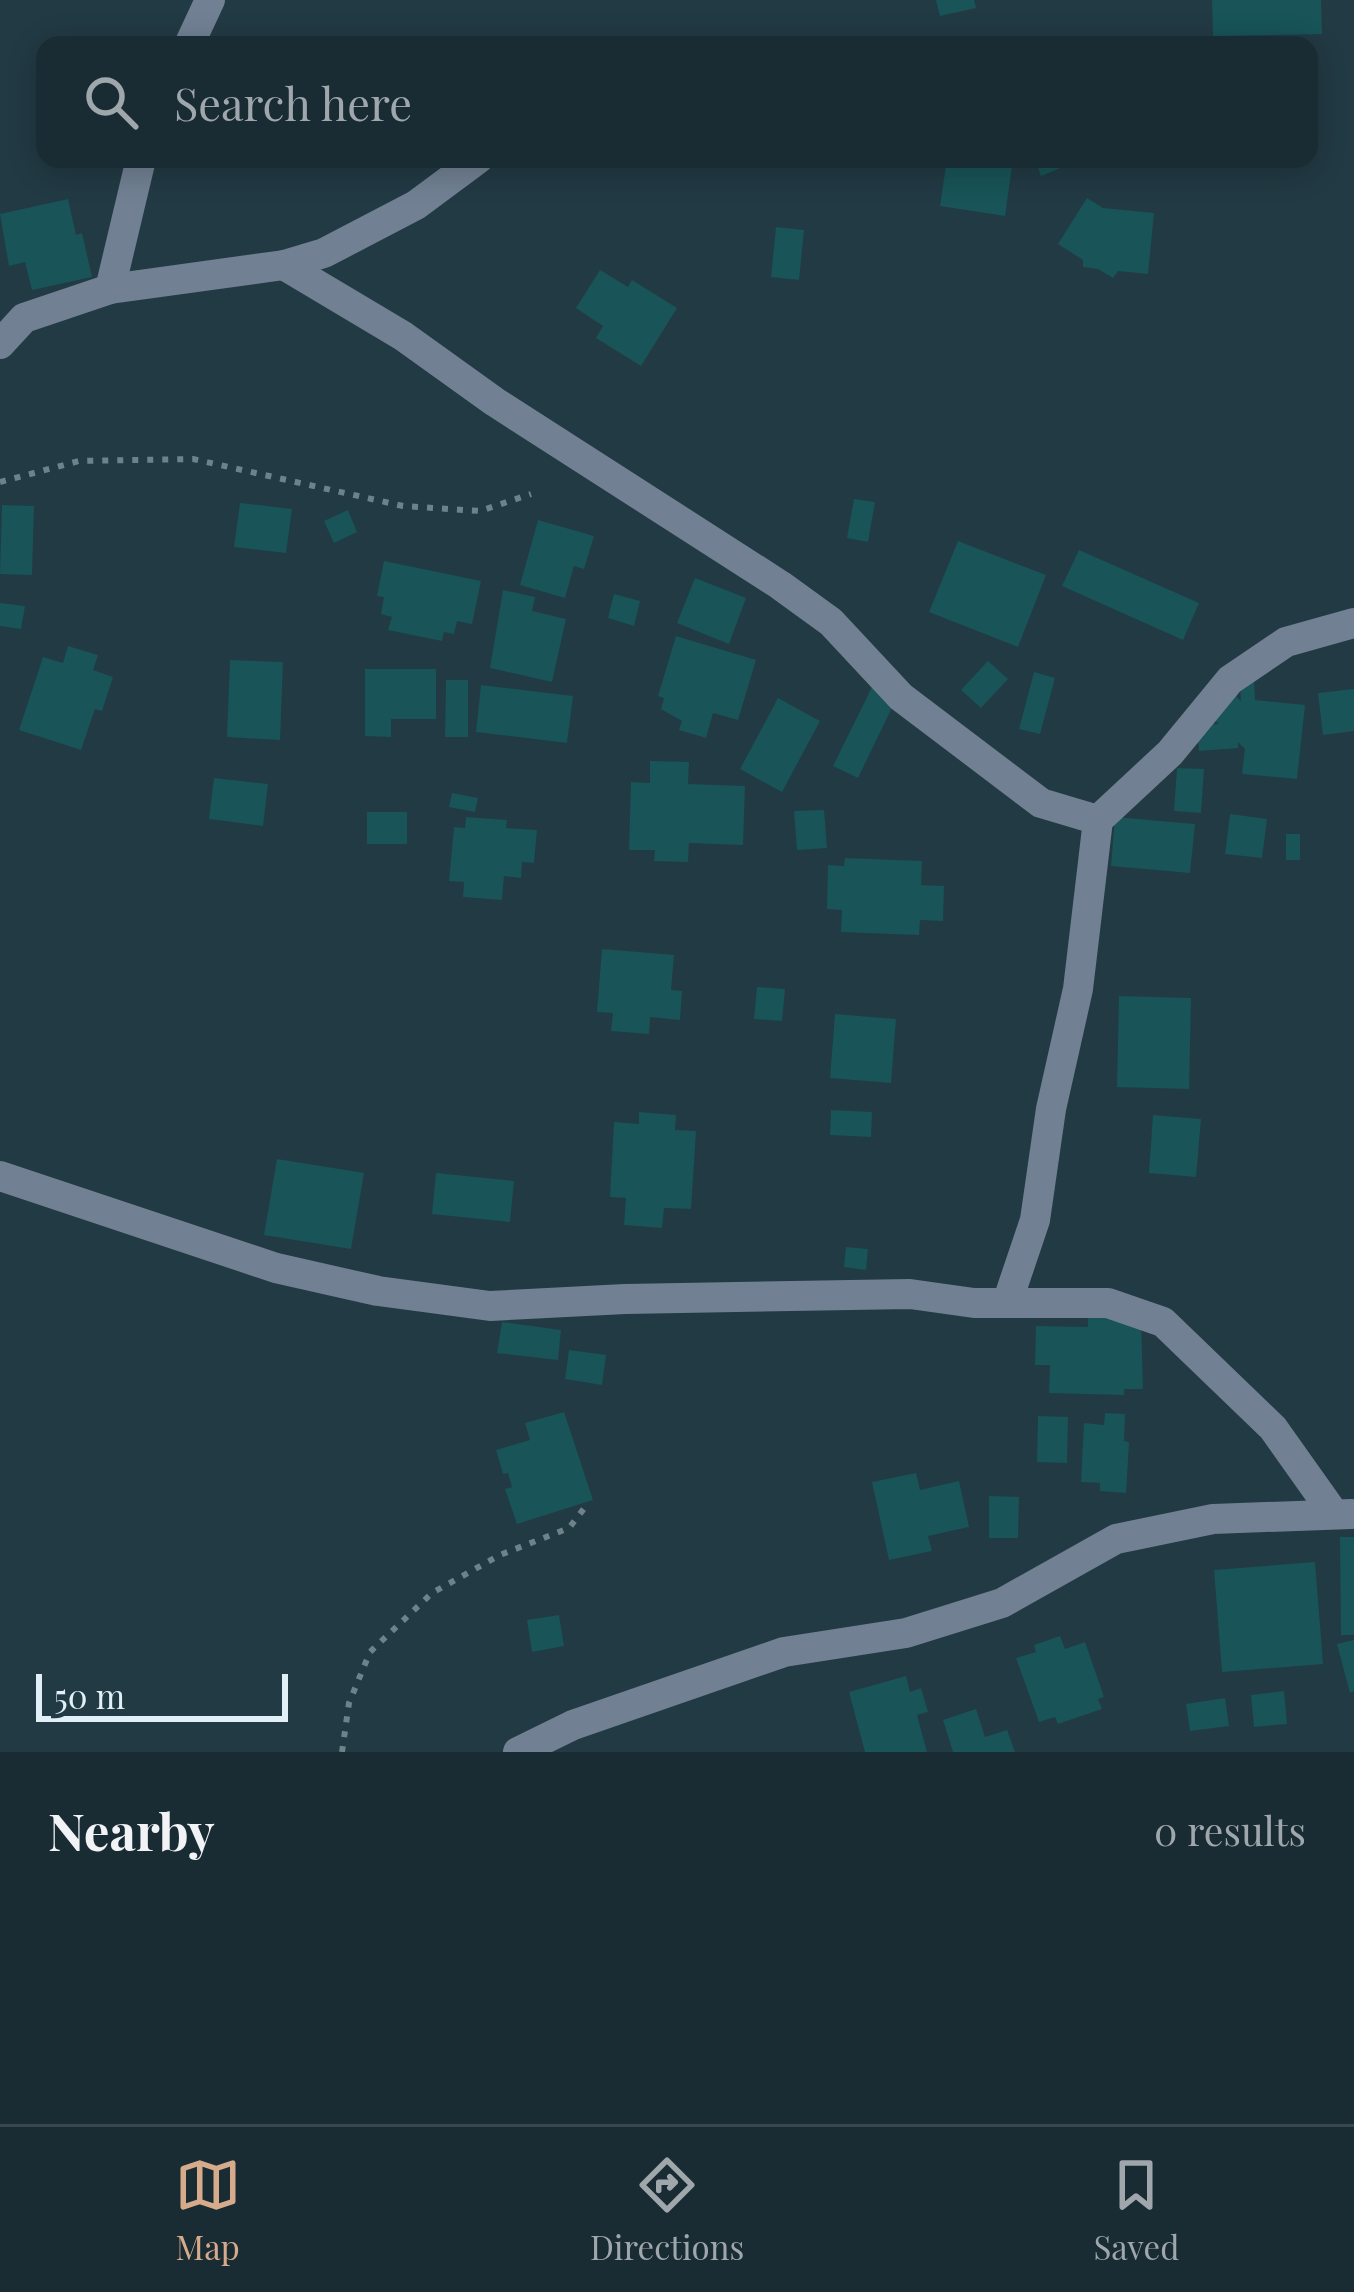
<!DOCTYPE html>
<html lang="en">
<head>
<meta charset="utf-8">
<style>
	:root { --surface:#1a2c33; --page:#27383f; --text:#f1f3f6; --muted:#9fa7ac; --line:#38484e; --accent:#d6ab8b }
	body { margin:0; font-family:"Playfair Display",serif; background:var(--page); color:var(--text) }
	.scale { position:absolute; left:36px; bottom:30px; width:252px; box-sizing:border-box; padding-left:12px; border:6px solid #e1eff6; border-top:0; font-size:33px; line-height:42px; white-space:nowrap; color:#e1eff6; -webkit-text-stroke:9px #223a44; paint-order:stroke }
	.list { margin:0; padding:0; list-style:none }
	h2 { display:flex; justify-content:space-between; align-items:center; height:156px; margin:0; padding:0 48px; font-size:51px }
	h2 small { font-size:39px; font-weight:400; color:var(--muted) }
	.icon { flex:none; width:66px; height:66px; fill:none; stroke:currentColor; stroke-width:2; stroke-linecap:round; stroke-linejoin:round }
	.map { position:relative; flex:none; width:1354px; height:1752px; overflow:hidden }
	.search { position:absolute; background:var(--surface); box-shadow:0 6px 30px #0003; left:36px; right:36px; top:36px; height:132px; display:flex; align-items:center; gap:30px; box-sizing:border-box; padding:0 42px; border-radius:24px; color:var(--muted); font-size:45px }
	.sheet { height:372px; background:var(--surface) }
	nav { display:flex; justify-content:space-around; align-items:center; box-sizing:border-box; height:168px; border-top:3px solid var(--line); background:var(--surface); font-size:33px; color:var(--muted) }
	nav a { display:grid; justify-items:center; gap:6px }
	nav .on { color:var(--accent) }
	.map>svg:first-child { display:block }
	.building { fill:#185458 }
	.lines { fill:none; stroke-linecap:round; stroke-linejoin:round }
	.path { stroke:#6e828a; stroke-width:6; stroke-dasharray:6 9; stroke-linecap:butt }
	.minor { stroke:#718193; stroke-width:30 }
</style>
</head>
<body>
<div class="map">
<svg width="1354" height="1752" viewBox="0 0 1354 1752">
	<rect width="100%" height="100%" fill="#223a44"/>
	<g class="building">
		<path d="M936,0H974L976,8L940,16Z"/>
		<path d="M1212,0H1321L1322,34L1213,36Z"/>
		<path d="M947,159H1013L1005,216L940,206Z"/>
		<path d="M1035,159H1082L1041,176Z"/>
		<path d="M1087,198L1103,208L1154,213L1148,274L1118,271L1113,278L1098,269L1083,267V260L1058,244Z"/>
		<path d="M68,199L76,235L82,233L92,277L32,290L25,262L9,266L0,214Z"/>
		<path d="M776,227L804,230L799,280L771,277Z"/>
		<path d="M600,270L628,287L632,280L677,308L641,366L596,338L603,326L576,308Z"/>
		<path d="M854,499L875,502L868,542L847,538Z"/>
		<path d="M240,503L292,509L286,553L234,547Z"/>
		<path d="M2,505L34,506L32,575L0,574Z"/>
		<path d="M348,510L357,532L334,543L324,521Z"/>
		<path d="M538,520L594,536L584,569L574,566L565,598L520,585Z"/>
		<path d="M958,541L1046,575L1018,647L929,612Z"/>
		<path d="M1079,550L1199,603L1183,640L1062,586Z"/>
		<path d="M384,561L481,581L472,624L457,621L454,634L444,632L442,641L388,630L392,617L381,614L384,597L377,596Z"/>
		<path d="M695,578L746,598L729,644L677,623Z"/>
		<path d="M503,590L535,597L532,611L566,619L552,682L490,668Z"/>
		<path d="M614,594L640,601L634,626L608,618Z"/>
		<path d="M0,603L25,606L21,629L0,626Z"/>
		<path d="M676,636L756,660L738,720L713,713L706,738L679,730L682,721L661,709L664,698L658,696Z"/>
		<path d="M68,646L98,655L93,670L113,677L102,711L95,709L81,750L19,730L43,657L63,663Z"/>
		<path d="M230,660L283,662L280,740L227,737Z"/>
		<path d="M988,661L1008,679L981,708L961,690Z"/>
		<path d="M365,669H436V719H391V737L365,736Z"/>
		<path d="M1034,672L1055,678L1040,734L1019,729Z"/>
		<path d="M446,680H468V737H445Z"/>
		<path d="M1254,680L1255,700L1305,705L1297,779L1242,774L1245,749L1238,742V748L1199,751L1197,725L1219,724L1213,719L1235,695L1241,701L1240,681Z"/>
		<path d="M874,683L898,695L858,778L833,766Z"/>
		<path d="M481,685L573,696L567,743L476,732Z"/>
		<path d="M1354,689V731L1323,735L1318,693Z"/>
		<path d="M778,698L820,721L782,792L740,769Z"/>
		<path d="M650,761L689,762L688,784L745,786L743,845L689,843L688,862L654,861L655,850H629L631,782L650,783Z"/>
		<path d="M1177,768L1204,769L1201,813L1174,811Z"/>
		<path d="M214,778L268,784L263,826L209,819Z"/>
		<path d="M452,793L478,798L475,812L449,807Z"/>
		<path d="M824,810L827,848L797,850L794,811Z"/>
		<rect x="367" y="812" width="40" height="32"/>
		<path d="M1230,814L1267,819L1262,858L1225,854Z"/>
		<path d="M466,817L507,820L506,828L537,830L534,863L522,862L521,878L504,876L502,900L463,897L464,882L449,881L454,827L465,828Z"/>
		<path d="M1115,817L1195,824L1190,873L1111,866Z"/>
		<rect x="1286" y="834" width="14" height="26"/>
		<path d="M845,858L922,861L921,885L944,886L943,921L920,920L919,935L841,932L842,910L827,909L828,865L844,866Z"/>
		<path d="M602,949L674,955L671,990L682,991L680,1020L650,1017L649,1034L611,1031L613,1013L597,1012Z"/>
		<path d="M757,987L785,989L782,1021L754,1019Z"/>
		<path d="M1119,996L1191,998L1189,1089L1117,1087Z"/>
		<path d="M835,1014L896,1019L891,1083L830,1078Z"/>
		<path d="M831,1110L872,1112L871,1137L830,1135Z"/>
		<path d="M639,1112L676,1115L675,1130L696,1131L691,1209L664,1208L662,1228L624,1225L626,1198L610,1197L614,1122L639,1124Z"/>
		<path d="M1153,1115L1201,1119L1196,1177L1149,1173Z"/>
		<path d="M277,1159L364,1173L351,1249L264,1235Z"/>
		<path d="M436,1173L514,1181L510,1222L432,1214Z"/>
		<path d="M846,1247L868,1249L866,1270L844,1267Z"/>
		<path d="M1088,1317L1141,1318L1143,1389H1124V1395L1049,1393L1050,1365H1035L1036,1326L1088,1327Z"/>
		<path d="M502,1322L561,1330L558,1360L497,1353Z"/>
		<path d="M569,1350L606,1355L602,1385L565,1379Z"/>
		<path d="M564,1412L593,1500L517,1524L505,1489L512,1487L508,1473L503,1474L496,1450L530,1440L525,1423Z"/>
		<path d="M1105,1413L1125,1414L1124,1441L1129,1442L1126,1493L1100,1491V1483L1081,1482L1084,1423L1104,1425Z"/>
		<path d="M1038,1416L1068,1417L1067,1463L1037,1462Z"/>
		<path d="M916,1473L920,1490L959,1481L969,1527L928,1536L932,1551L889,1560L872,1482Z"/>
		<path d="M989,1496L1019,1497L1018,1538H989Z"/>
		<path d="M1340,1537H1354V1635H1341Z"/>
		<path d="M1315,1562L1323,1664L1222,1672L1214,1570Z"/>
		<path d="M559,1615L564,1646L532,1652L527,1620Z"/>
		<path d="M1060,1636L1065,1649L1085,1642L1104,1697L1098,1699L1102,1709L1058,1724L1055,1717L1039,1722L1016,1658L1036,1652L1034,1645Z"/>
		<path d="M1354,1640V1691L1350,1693L1337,1644Z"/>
		<path d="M906,1676L910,1692L921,1688L928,1712L917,1715L927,1752H865L849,1692Z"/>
		<path d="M1284,1691L1287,1724L1254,1727L1251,1695Z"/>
		<path d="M1225,1698L1229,1726L1190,1731L1186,1704Z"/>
		<path d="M976,1709L985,1737L1007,1730L1015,1752H953L943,1720Z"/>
	</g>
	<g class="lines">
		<g class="path">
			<path d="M0,482L79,461L193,459L403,506L480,511L531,494"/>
			<path d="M342,1752L349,1703L370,1652L432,1593L500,1555L569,1528L586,1506"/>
		</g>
		<g class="minor">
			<path d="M189,45L210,0"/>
			<path d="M284,265L403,336L495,402L780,585L831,622L901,697L1041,803L1098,820"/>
			<path d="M110,289L141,159"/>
			<path d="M0,344L24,318L110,289L284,265L324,253L416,205L478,159"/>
			<path d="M0,1176L276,1268L378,1291L490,1306L625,1299L910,1294L974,1303H1108L1163,1322L1273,1428L1334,1514"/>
			<path d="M1007,1303L1035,1220L1051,1109L1078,989L1098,820L1170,753L1230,680L1286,642L1354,623"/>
			<path d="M518,1752L573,1725L784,1652L906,1633L1002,1603L1116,1539L1213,1519L1351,1514"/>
		</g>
	</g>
</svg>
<div class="scale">50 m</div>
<div class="search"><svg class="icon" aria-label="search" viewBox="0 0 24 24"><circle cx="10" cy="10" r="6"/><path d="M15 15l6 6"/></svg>Search here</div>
</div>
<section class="sheet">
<h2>Nearby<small>0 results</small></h2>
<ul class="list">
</ul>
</section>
<nav>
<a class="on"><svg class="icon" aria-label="map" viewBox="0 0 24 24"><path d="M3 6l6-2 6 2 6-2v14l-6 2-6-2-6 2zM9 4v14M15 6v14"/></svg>Map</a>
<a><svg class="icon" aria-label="directions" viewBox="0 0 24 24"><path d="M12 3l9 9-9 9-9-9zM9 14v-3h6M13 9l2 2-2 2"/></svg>Directions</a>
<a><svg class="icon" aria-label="saved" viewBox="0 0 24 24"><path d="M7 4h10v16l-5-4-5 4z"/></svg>Saved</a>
</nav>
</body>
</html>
